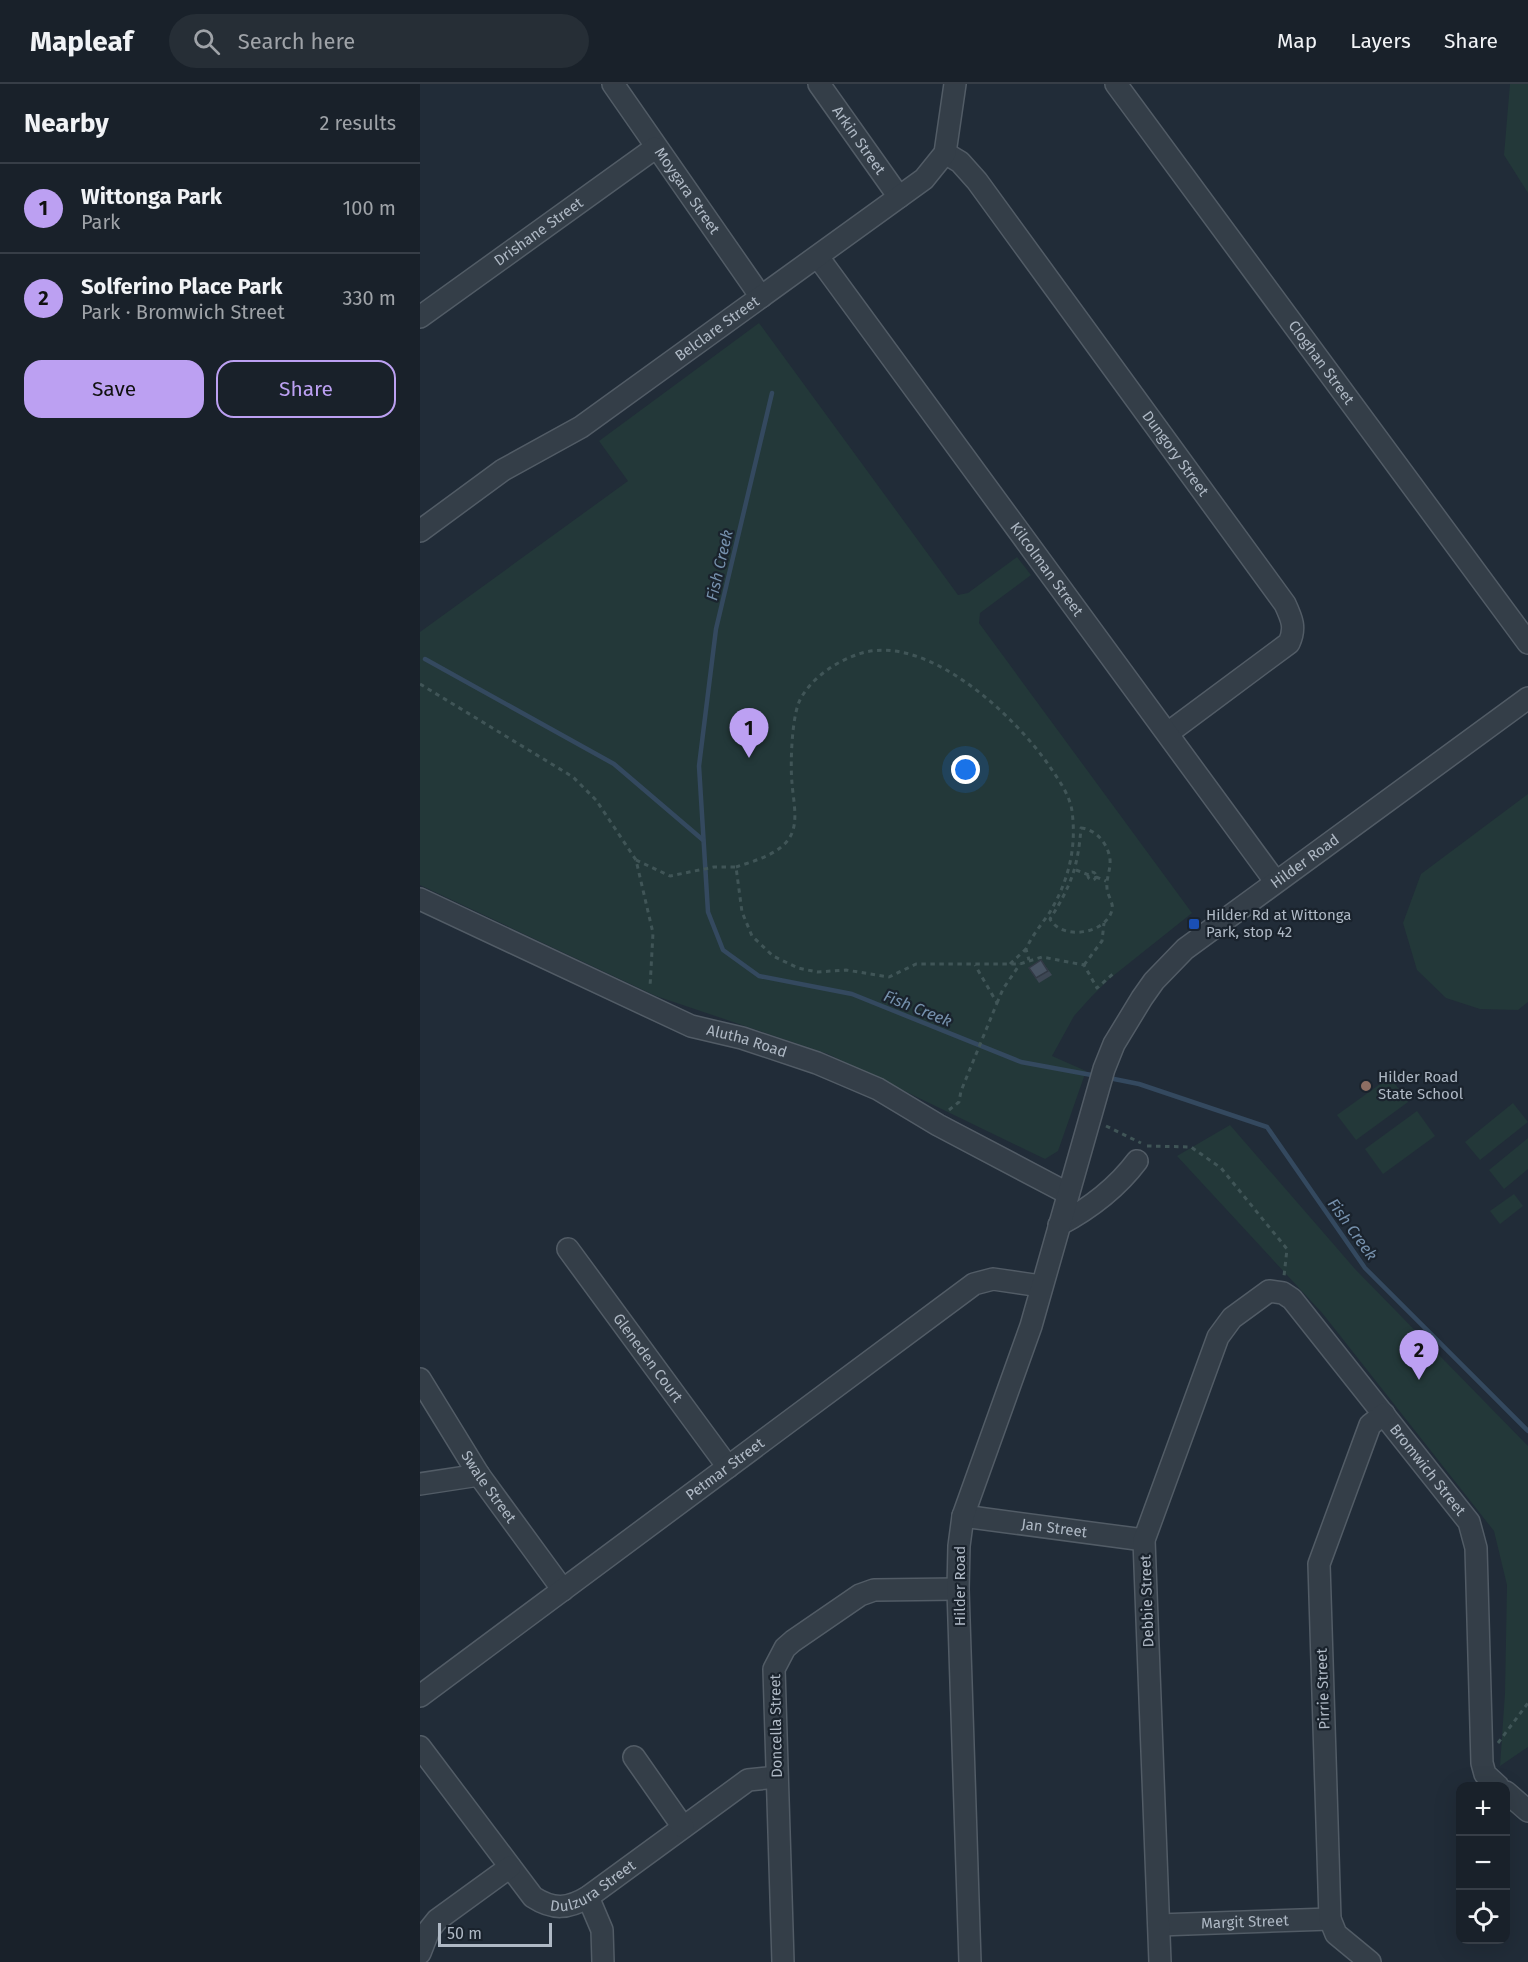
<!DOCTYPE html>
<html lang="en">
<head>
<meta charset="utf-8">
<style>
	:root { --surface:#19212a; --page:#262e36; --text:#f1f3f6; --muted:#9fa3a8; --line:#373e47; --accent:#bca0f2 }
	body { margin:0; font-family:"Fira Sans",sans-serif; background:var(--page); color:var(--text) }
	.controls { position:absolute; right:18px; bottom:18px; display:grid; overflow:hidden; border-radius:12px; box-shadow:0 6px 24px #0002 }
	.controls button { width:54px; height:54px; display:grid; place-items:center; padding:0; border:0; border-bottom:2px solid var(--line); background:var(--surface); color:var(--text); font:30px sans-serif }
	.scale { position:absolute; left:18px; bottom:15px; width:114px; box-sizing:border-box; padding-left:6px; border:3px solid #afb9c5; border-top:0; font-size:16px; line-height:21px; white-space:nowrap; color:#afb9c5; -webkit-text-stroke:4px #1a232d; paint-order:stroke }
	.you { position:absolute; left:546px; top:686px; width:21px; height:21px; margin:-15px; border:4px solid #fff; border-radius:50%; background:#1a73e8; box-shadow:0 0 0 9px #1a73e833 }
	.badge { display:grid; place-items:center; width:39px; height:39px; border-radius:50%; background:var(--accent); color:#111; font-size:20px; font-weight:700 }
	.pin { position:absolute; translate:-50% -50px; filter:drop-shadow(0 2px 3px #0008) }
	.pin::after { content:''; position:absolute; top:32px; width:21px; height:18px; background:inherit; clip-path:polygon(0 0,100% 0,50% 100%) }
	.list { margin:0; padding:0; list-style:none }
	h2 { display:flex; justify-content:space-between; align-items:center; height:78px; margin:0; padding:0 24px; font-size:26px }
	h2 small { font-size:20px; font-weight:400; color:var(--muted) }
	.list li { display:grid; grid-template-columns:39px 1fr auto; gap:18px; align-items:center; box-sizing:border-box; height:90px; padding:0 24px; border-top:2px solid var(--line) }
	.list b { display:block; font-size:22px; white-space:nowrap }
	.list p { margin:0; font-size:20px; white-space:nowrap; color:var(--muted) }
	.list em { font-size:20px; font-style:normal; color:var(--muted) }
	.actions { display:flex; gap:12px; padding:18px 24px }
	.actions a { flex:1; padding:14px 0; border:2px solid var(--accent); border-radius:18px; text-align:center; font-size:21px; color:var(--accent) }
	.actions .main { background:var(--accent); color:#111 }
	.icon { flex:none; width:33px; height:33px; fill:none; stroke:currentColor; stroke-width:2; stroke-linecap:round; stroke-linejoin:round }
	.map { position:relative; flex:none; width:1108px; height:1878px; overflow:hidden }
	header { display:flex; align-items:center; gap:36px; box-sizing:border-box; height:84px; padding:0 30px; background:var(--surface); border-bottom:2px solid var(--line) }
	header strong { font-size:28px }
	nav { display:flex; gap:33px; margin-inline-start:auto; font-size:21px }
	.search { width:420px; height:54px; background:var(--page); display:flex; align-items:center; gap:15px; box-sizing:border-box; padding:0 21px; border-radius:33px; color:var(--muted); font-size:22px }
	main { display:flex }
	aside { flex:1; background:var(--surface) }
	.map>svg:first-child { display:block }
	.green { fill:#233839 }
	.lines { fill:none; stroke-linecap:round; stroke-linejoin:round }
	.stream { stroke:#34495f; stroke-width:4.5 }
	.minor-casing { stroke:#525c66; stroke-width:24 }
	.path { stroke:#405557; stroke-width:3; stroke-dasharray:4.5 4.5; stroke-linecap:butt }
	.minor { stroke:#343e48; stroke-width:21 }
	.wall { fill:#3d4754 }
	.building { fill:#475362; stroke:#323a45; stroke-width:1.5 }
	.transit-dot { fill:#1a4fb4; stroke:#1a232d; stroke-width:2 }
	.education-dot { fill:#8d6e63; stroke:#1a232d; stroke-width:2 }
	.labels { text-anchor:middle; stroke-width:4.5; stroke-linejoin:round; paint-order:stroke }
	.street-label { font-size:15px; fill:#afb9c5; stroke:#1a232d }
	.poi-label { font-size:15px; fill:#afb9c5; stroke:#1a232d; text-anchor:start }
	.water-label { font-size:16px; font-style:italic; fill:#7691ad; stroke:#1a232d }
</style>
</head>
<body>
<header>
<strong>Mapleaf</strong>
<div class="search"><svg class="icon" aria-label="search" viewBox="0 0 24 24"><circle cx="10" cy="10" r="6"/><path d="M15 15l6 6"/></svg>Search here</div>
<nav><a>Map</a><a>Layers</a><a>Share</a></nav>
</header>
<main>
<aside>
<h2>Nearby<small>2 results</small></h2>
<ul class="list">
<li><span class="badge">1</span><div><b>Wittonga Park</b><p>Park</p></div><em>100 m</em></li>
<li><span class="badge">2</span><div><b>Solferino Place Park</b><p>Park · Bromwich Street</p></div><em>330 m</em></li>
</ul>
<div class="actions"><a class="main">Save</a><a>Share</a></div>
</aside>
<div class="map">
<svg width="1108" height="1878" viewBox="0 0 1108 1878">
	<rect width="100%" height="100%" fill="#212c38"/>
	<g class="green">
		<path d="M1090,0H1108V109L1084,71Z"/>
		<path d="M339,239L538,511L548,509L597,473L611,491L560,529L559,539L772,829L688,896L672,912L654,932L632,972L666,987L638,1067L625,1075L408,970L236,912L0,801V548L208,397L179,357Z"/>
		<path d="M1108,710V918L1098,926L1060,925L1026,914L997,886L983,839L1001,790Z"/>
		<path d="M970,993L988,1018L936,1056L917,1031Z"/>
		<path d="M1093,1019L1108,1038L1060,1076L1045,1058Z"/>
		<path d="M997,1027L1015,1052L963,1090L945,1065Z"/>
		<path d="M810,1041L935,1185L1108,1362V1663L1080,1682L1085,1609L1087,1501L1074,1447L903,1230L757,1072Z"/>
		<path d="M1108,1054V1085L1084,1105L1069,1086Z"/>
		<path d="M1094,1110L1103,1122L1080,1140L1070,1127Z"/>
	</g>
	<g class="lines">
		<g class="stream">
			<path d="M352,309L296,545L279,682L288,828L303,866L339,892L432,910L601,978L677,992"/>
			<path d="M5,575L194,680L283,756"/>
			<path d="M689,994L719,1000L847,1043L945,1184L1108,1347"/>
		</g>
		<g class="minor-casing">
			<g id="minor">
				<path id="s1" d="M193,0L341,213"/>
				<path id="s2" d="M399,0L479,113"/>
				<path id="s3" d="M696,0L1108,559"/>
				<path id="s4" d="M525,69L540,78L557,97L865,520C872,535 876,544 869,559L748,649"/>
				<path id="s5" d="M398,173L855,797"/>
				<path id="s6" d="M0,233L235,64"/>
				<path id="s7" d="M0,447L83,386L161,343L504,95L525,69L535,0"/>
				<path id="s8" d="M0,815L271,942L322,954L397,979L458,1005L518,1041L647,1109"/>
				<path d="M639,1141C669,1125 696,1105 717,1077"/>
				<path id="s9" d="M148,1165L308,1383"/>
				<path id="s10" d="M0,1295L59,1391L143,1506"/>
				<path d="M0,1400L59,1391"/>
				<path id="s11" d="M543,1432L724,1456"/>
				<path id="s12" d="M0,1612L554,1200L573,1195L621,1202"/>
				<path id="s13" d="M0,1663L113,1813C133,1826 148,1825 168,1813L328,1696L357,1693"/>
				<path d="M214,1673L263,1743"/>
				<path d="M1086,1708L1108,1727"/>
				<path d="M168,1813L182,1846L183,1878"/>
				<path id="s14" d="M739,1841L910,1835"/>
				<path d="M0,1869L9,1846L17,1836L90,1783"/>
				<path d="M363,1878L354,1585L365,1564L373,1557L440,1511L454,1506L538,1505"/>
				<path id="s15" d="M550,1878L538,1505L539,1462L543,1432L611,1242L684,985L694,960L722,914L734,897L765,865L1108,614"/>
				<path id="s16" d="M740,1878L724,1456L798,1253L812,1234L849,1207L863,1209L872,1215L1049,1438L1056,1464L1062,1679L1065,1690L1078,1702"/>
				<path d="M950,1878L916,1850L910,1835L899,1480L950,1341L964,1330"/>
			</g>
		</g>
		<g class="path">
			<path d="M0,600L153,693L176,716L216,776L233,849L230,903"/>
			<path d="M661,744C676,745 689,761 690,776C691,785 686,794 687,804C687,811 694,819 692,826C686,850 642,857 630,835C651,802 658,783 661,744Z"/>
			<path d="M216,776L250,792L294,783H316L322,828L332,852L353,872L378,884L397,888L426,886L469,893L496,880H600L622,873L664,881L677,904L695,888"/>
			<path d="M316,783C334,777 360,770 370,753C379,738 373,715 372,699C370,679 372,635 379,618C390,594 418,576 442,569C509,550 596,633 630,683C639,696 650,712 652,727C657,765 648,799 628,831C620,842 612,852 606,865L609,876"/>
			<path d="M656,786L669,791"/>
			<circle cx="672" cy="792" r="4"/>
			<path d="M676,793L686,797"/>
			<path d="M590,880L606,865"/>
			<path d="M664,881L682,857L684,839"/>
			<path d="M577,919L583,905L600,880"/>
			<path d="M529,1026L539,1018L541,1007L577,919L555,881"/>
			<path d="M686,1042L721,1059"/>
			<path d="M727,1062L771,1063L801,1084L867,1165L864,1192"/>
			<path d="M1078,1659L1108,1619"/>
		</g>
		<use href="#minor" class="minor"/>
	</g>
	<path class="wall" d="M621,876L632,891L619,899L609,884Z"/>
	<path class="building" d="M621,876L628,887L616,894L609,884Z"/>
	<rect class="transit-dot" x="768" y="834" width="12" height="12" rx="3"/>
	<circle class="education-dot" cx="946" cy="1002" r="6"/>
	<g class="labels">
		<g class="street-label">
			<text dy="5" stroke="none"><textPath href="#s2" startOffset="69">Arkin Street</textPath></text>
			<text dy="5" stroke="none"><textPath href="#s1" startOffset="130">Moygara Street</textPath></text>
			<text dy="5" stroke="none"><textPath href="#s6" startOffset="146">Drishane Street</textPath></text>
			<text dy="5" stroke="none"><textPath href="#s7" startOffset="360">Belclare Street</textPath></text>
			<text dy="5" stroke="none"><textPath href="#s3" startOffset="346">Cloghan Street</textPath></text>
			<text dy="5" stroke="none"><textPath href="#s4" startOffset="380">Dungory Street</textPath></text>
			<text dy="5" stroke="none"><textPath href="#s5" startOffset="387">Kilcolman Street</textPath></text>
			<text dy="5" stroke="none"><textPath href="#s15" startOffset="1210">Hilder Road</textPath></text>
			<text dy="5" stroke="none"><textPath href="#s8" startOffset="357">Alutha Road</textPath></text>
			<text dy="5" stroke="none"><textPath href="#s9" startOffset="135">Gleneden Court</textPath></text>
			<text dy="5" stroke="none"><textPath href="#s12" startOffset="380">Petmar Street</textPath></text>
			<text dy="5" stroke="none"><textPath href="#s16" startOffset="951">Bromwich Street</textPath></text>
			<text dy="5" stroke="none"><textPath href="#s10" startOffset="128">Swale Street</textPath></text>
			<text dy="5" stroke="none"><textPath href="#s11" startOffset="92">Jan Street</textPath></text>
			<text transform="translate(540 1502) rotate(-90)" y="5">Hilder Road</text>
			<text transform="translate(727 1517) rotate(-92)" y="5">Debbie Street</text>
			<text transform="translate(903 1605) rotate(-92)" y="5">Pirrie Street</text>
			<text transform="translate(356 1642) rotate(-91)" y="5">Doncella Street</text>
			<text dy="5" stroke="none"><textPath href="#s13" startOffset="255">Dulzura Street</textPath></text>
			<text dy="5" stroke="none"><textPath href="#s14" startOffset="86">Margit Street</textPath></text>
		</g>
		<g class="poi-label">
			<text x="786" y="836">Hilder Rd at Wittonga<tspan x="786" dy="17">Park, stop 42</tspan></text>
			<text x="958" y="998">Hilder Road<tspan x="958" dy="17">State School</tspan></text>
		</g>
		<g class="water-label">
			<text transform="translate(299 481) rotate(-77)" y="6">Fish Creek</text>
			<text transform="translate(498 924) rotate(22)" y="6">Fish Creek</text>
			<text transform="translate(933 1145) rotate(54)" y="6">Fish Creek</text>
		</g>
	</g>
</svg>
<div class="controls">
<button>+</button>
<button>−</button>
<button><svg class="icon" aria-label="locate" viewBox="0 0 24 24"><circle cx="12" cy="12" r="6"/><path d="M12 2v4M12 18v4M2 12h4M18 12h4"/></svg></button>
</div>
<div class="scale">50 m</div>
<div class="you"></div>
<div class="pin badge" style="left:329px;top:674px">1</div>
<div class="pin badge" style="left:999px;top:1296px">2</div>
</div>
</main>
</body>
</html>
